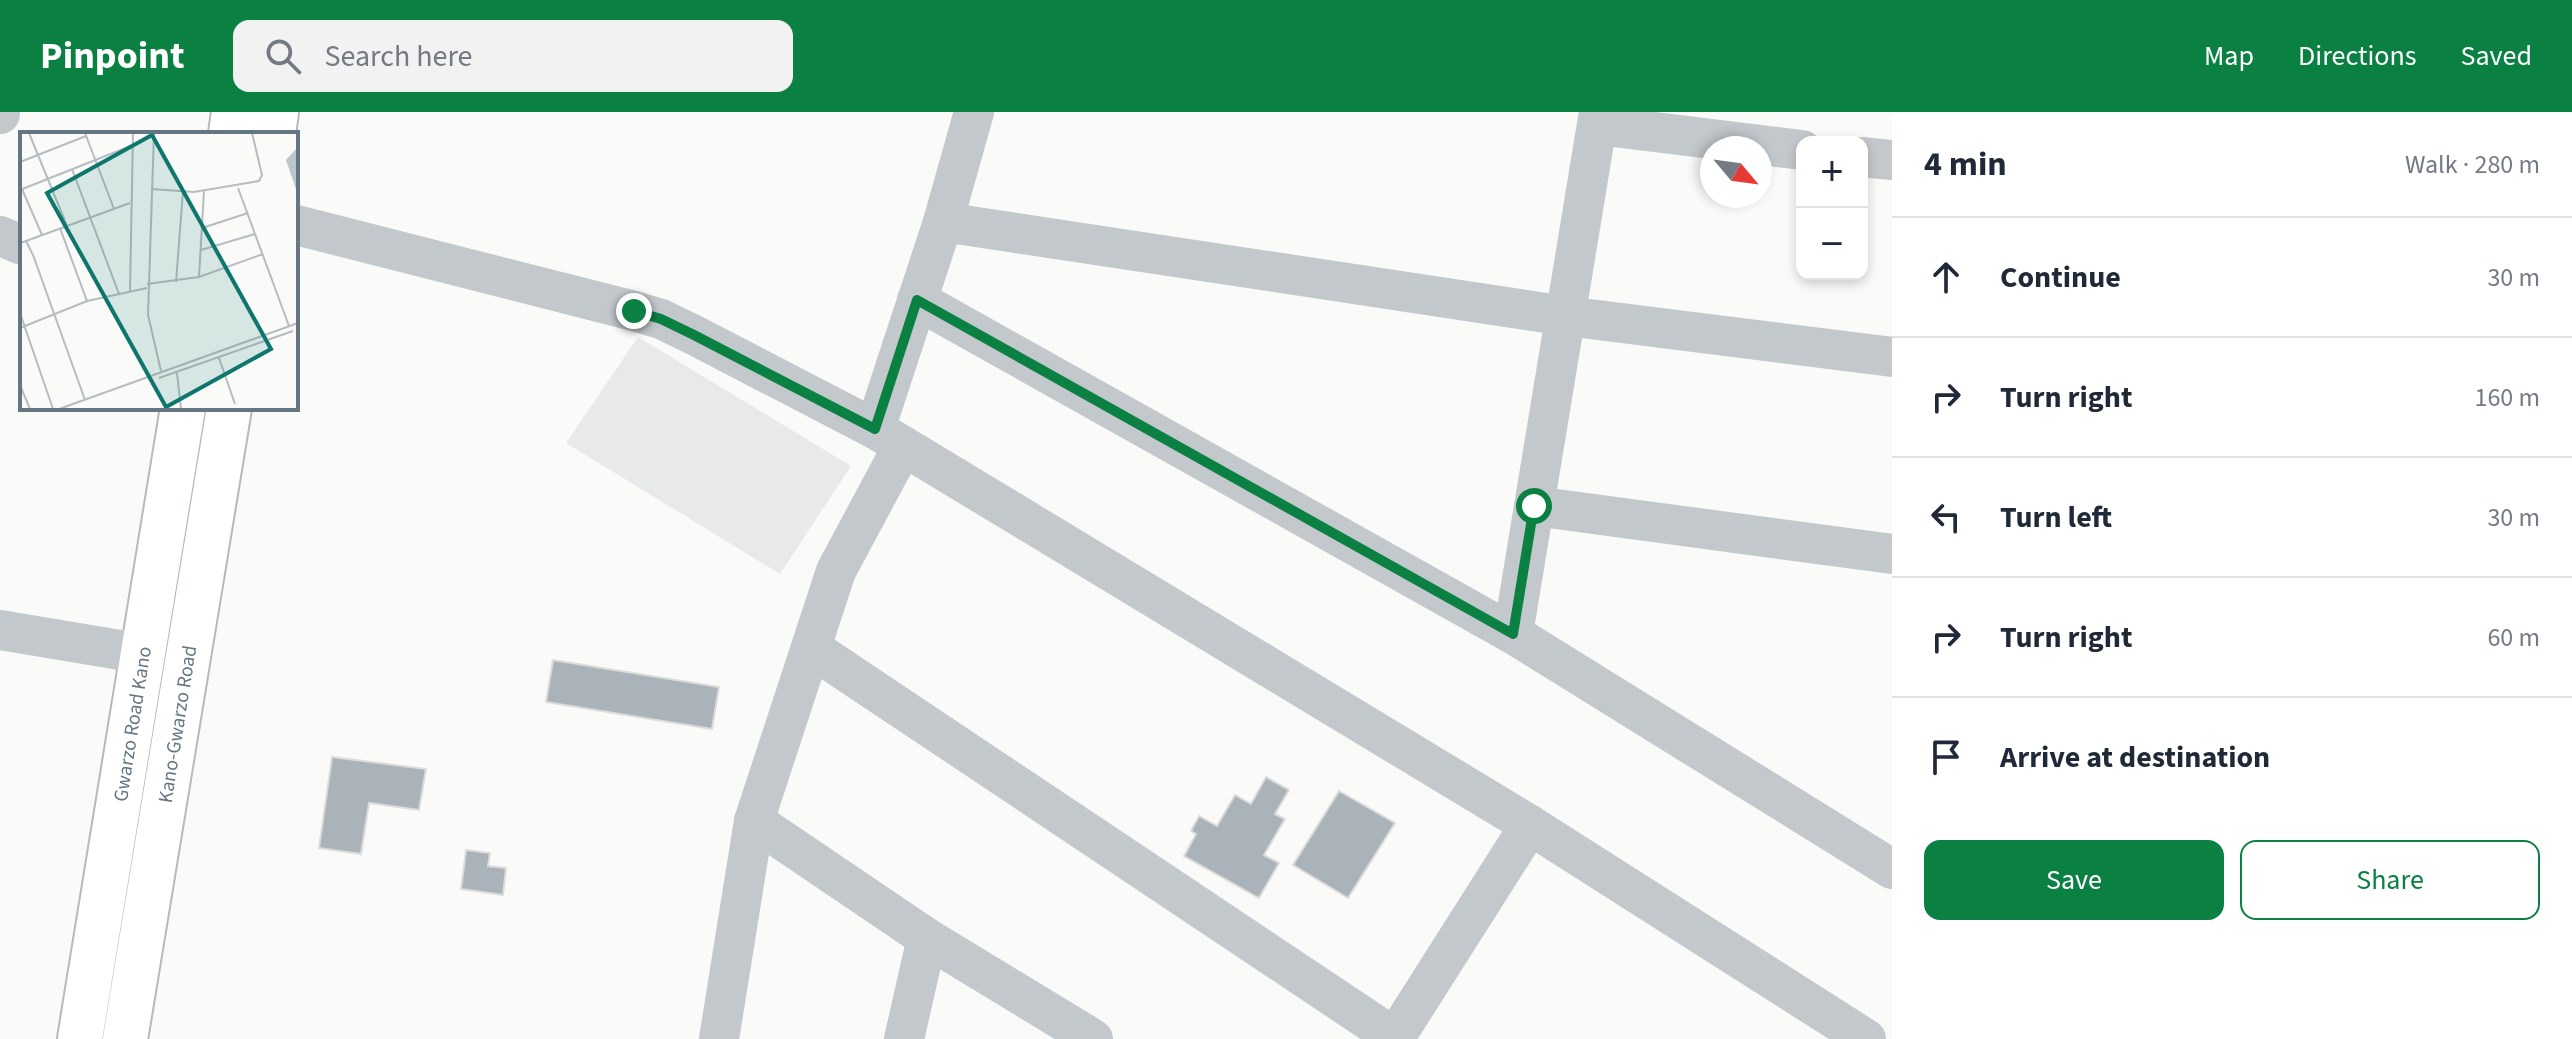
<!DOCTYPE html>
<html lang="en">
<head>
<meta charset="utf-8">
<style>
	:root { --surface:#fff; --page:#f2f2f3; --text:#1f2937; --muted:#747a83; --line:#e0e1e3; --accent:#0b8043 }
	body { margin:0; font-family:"Source Sans 3",sans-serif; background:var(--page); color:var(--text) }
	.controls { position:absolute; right:24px; top:24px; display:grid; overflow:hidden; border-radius:16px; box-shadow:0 4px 12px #0003 }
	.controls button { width:72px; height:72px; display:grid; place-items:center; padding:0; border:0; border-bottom:2px solid var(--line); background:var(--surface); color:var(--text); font:40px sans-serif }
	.compass { position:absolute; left:1700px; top:24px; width:72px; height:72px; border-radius:50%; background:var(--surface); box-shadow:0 4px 12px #0003; rotate:119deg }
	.stop { position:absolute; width:24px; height:24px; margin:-18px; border:6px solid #0b8043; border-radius:50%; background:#fff }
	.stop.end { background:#0b8043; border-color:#fff; box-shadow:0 2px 8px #0008 }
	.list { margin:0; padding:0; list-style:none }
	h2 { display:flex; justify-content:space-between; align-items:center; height:104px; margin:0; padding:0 32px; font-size:34px }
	h2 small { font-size:26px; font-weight:400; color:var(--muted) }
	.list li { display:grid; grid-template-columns:52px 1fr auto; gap:24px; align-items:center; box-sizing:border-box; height:120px; padding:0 32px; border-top:2px solid var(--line) }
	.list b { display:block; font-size:30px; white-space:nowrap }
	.list em { font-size:26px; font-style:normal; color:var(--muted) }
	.actions { display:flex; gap:16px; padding:24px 32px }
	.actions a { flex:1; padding:18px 0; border:2px solid var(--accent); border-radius:16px; text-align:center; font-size:28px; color:var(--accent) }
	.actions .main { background:var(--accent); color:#fff }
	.icon { flex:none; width:44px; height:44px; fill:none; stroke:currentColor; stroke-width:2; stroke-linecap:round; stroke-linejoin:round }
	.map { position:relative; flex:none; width:1892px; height:927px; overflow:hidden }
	header { display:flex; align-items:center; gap:48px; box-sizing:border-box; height:112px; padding:0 40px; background:var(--accent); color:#fff }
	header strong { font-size:38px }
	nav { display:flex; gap:44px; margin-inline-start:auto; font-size:28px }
	.search { width:560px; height:72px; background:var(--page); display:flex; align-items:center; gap:20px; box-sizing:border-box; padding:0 28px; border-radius:16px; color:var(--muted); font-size:30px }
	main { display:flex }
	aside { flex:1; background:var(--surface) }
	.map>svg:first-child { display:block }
	.built { fill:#e8e9e9 }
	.building { fill:#aab3b9; stroke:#dcdcda; stroke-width:2 }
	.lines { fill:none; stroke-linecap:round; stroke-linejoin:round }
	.major-casing { stroke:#b5babe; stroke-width:48 }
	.minor { stroke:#c3c8cc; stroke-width:40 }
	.major { stroke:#fff; stroke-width:44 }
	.route { stroke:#0b8043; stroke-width:10 }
	.labels { text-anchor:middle; stroke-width:8; stroke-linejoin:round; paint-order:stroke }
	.street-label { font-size:20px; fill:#657683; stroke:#fff }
	.inset-road { fill:none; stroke:#b5bdc2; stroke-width:2 }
	.view { fill:#0f766e; fill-opacity:0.15; stroke:#0f766e; stroke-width:4 }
	.inset-edge { fill:none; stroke:#657683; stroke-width:4 }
</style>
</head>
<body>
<header>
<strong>Pinpoint</strong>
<div class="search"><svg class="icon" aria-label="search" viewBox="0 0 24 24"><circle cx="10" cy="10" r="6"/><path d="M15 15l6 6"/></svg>Search here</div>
<nav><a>Map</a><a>Directions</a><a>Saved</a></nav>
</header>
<main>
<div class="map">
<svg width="1892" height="927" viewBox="0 0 1892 927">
	<rect width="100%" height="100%" fill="#fafaf8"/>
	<path class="built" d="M638,225L851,354L780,462L566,331Z"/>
	<g class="building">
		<path d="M553,548L719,575L712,617L546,590Z"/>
		<path d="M332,645L426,657L419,698L369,691L361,742L319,736Z"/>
		<path d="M1266,665L1289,678L1275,702L1285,707L1264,743L1279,751L1259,786L1184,744L1196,722L1191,719L1199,704L1217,714L1235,683L1251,692Z"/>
		<path d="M1339,679L1395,711L1348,786L1293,753Z"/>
		<path d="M466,738L490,741L488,754L506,756L503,783L461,777Z"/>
	</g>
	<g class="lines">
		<g class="major-casing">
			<g id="major">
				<path d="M231,22L234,0"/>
				<path d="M273,22L276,0"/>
				<path d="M80,927L183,296"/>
				<path d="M125,927L229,296"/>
			</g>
		</g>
		<g class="minor">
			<path d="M0,2V0"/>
			<path d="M1597,13L1802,38"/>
			<path d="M1862,45L1892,48"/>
			<path d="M943,110L1566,204L1892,245"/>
			<path d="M296,113L634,199L661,207L694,223L875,317L1530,713L1866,927"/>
			<path d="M0,124L22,133"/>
			<path d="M917,188L1513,522L1892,757"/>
			<path d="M875,317L943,110L974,0"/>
			<path d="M1534,394L1892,442"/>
			<path d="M0,518L144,542"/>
			<path d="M1513,522L1599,0"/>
			<path d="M811,536L1395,926"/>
			<path d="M754,709L927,826L1093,927"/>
			<path d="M719,927L754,709L836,459L903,334"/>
			<path d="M904,927L927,826"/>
			<path d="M1394,927L1530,713"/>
		</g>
		<use href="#major" class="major"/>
	</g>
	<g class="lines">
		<path class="route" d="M634,199L661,207L694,223L875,317L917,188L1513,522L1534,394"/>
	</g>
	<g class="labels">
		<g class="street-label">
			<text transform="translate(132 612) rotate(-81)" y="7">Gwarzo Road Kano</text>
			<text transform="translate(177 612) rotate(-81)" y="7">Kano-Gwarzo Road</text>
		</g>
	</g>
	<g transform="translate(20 20)">
		<rect width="278" height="278" fill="#fafaf8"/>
		<path d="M278,15V63L266,28Z" fill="#bbc7cb"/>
		<path class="inset-road" d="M9,1L47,94M65,1L94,77M134,1L128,183L141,239M0,30L66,4M52,37L99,162M218,56L269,194M2,57L22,103M131,57L174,60L239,49L242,43L232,1M0,58L113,13M40,96L67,169M182,96L228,81M6,109L110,71M0,111L6,109L13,123L65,268M181,118L235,102M179,145L184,59M156,150L163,59M127,152L179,145L243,122M110,159L113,1M0,181L33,277M0,196L67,169L127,156M199,226L215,272M157,241L161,277M139,246L273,199M0,253L10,277M39,277L278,191"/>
		<path class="view" d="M132,3L251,217L146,275L27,61Z"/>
		<rect width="278" height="278" class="inset-edge"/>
	</g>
</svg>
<div class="controls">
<button>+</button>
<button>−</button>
</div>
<svg class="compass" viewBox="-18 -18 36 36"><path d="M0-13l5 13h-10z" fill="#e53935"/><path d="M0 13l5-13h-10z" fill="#747a83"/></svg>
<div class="stop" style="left:1534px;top:394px"></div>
<div class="stop end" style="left:634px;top:199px"></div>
</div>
<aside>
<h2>4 min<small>Walk · 280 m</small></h2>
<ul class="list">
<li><svg class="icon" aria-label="ahead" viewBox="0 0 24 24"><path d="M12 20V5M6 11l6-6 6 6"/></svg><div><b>Continue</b></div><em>30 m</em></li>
<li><svg class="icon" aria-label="right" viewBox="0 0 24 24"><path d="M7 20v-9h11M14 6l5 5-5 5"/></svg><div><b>Turn right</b></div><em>160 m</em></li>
<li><svg class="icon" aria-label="left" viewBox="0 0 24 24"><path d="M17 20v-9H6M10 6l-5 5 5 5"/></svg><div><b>Turn left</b></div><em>30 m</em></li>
<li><svg class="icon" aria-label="right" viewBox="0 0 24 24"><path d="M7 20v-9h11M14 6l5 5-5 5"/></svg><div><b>Turn right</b></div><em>60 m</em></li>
<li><svg class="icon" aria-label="arrive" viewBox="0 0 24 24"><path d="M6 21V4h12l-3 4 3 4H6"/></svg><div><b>Arrive at destination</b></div></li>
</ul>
<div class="actions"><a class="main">Save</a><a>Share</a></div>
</aside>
</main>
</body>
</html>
